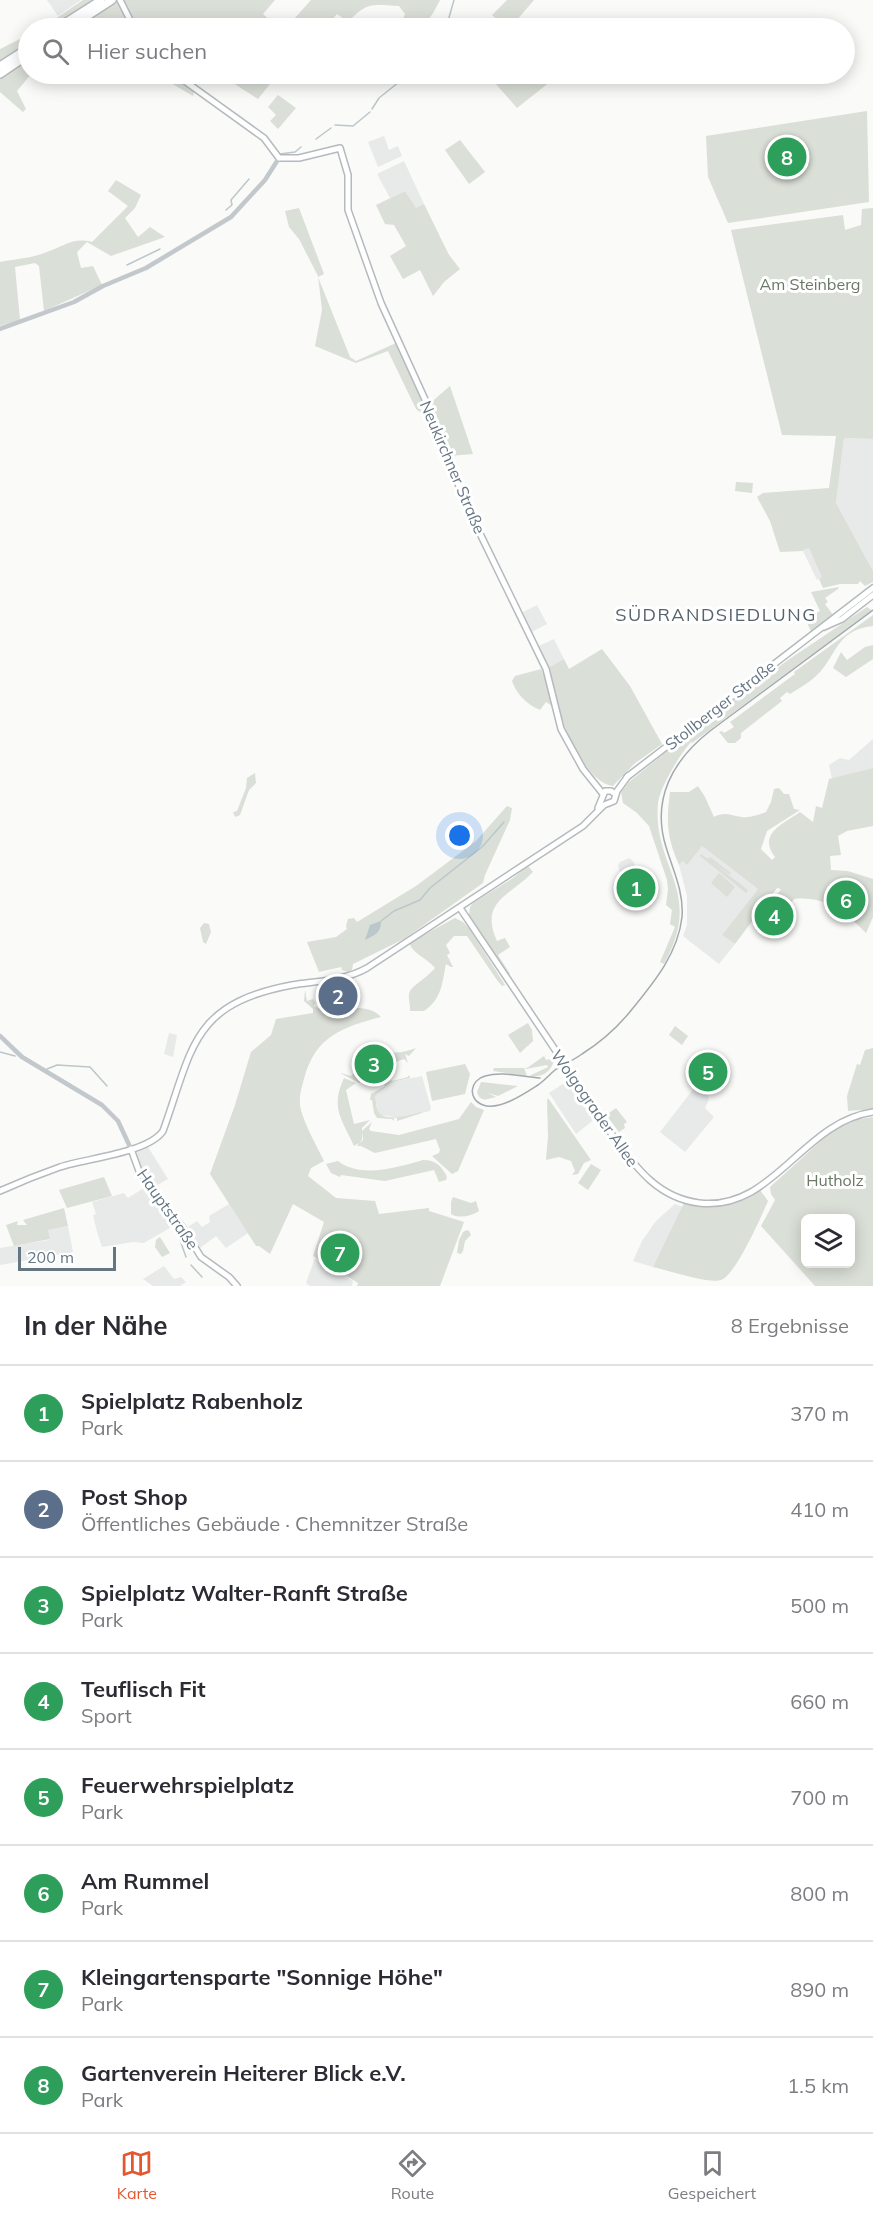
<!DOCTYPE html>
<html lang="de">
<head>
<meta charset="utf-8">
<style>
	:root { --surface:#fff; --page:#f7f7f7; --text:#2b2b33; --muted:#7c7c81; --line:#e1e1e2; --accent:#e4572e }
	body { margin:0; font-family:Mulish,sans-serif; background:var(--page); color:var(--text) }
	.controls { position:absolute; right:18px; bottom:18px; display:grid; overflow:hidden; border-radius:9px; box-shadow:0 3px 15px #0003 }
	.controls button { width:54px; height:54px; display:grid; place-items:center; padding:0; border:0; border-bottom:2px solid var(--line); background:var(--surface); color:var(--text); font:30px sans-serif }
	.scale { position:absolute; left:18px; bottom:15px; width:98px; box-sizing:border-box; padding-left:6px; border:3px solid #657683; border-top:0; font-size:16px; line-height:21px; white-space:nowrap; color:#657683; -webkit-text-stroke:4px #fff; paint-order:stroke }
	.you { position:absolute; left:460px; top:836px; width:21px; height:21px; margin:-15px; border:4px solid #fff; border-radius:50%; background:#1a73e8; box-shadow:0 0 0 9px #1a73e833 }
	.badge { display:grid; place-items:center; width:39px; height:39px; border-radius:50%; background:var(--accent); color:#fff; font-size:20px; font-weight:700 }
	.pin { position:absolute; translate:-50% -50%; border:3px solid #fff; box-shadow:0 2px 6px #0006 }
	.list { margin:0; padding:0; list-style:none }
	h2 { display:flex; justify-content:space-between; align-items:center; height:78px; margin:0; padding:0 24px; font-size:26px }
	h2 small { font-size:20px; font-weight:400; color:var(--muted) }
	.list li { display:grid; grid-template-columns:39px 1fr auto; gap:18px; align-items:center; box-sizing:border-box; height:96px; padding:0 24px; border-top:2px solid var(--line) }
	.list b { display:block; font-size:22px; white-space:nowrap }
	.list p { margin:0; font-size:20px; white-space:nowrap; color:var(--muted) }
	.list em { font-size:20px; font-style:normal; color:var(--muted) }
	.icon { flex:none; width:33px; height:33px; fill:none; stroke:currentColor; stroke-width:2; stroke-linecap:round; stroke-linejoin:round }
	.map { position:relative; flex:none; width:873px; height:1286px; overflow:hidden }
	.search { position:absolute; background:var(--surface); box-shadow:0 3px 15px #0003; left:18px; right:18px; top:18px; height:66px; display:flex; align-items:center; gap:15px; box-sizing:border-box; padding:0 21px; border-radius:33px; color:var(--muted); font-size:22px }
	.sheet { height:846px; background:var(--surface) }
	nav { display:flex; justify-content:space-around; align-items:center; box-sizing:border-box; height:84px; border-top:2px solid var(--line); background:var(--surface); font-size:16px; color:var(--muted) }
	nav a { display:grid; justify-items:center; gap:3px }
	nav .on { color:var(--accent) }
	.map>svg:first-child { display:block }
	.built { fill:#e8e9e9 }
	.green { fill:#dadfd7; fill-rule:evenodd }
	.water { fill:#bbc7cb }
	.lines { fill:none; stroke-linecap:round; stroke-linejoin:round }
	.stream { stroke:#bbc7cb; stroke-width:1.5 }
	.major-casing { stroke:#b5babe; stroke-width:8 }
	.highway-casing { stroke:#b4b9bd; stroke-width:10 }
	.minor { stroke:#c3c8cc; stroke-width:4.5 }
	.major { stroke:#fff; stroke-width:5 }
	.highway { stroke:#fff; stroke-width:7 }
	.tram { stroke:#a2aab0; stroke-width:1.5 }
	.labels { text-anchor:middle; stroke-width:6; stroke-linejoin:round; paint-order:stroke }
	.park-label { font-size:16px; fill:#687a64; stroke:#fff }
	.street-label { font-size:16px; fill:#657683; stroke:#fff }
	.neighbourhood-label { font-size:18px; letter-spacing:1.5px; fill:#57646e; stroke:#fff }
</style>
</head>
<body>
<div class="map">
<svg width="873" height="1286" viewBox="0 0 873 1286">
	<rect width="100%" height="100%" fill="#fafaf8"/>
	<g class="built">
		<path d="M47,0H81L58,16Z"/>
		<path d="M384,136L389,150L398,146L402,156L378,167L368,142Z"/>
		<path d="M404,161L424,204L416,208L405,191L390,198L377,174Z"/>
		<path d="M844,438L873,439V571L836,503Z"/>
		<path d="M809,548L823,577L817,580L803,551Z"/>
		<path d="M537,605L547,624L532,632L523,612Z"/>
		<path d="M554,639L564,659L548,668L539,646Z"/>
		<path d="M873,739V768L832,779L829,765L840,758L849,760Z"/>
		<path d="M702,846L758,889L722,935L735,944L719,964L683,936L687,925V896L679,865L683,861L687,864Z"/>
		<path d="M629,858L633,861L637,872L631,875L633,880L631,898H621L623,882L618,865L620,862Z"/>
		<path d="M772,895L791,910L785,917L782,918L779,925L775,924L773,927L775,928L770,935L752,922L753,918Z"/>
		<path d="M169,1033L177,1035L173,1057L164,1054Z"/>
		<path d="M422,1076L431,1108L430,1111L400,1118L381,1115L378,1112L375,1096L392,1082Z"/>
		<path d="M569,1080L596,1118L576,1134L549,1093Z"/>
		<path d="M695,1087L707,1094L709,1099L705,1108L714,1117L685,1152L660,1132Z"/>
		<path d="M148,1147L168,1179L154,1187L139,1164L136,1153Z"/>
		<path d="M147,1186L175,1225L144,1243L133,1242L102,1247L97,1232L93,1215L96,1214L92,1202L124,1193L128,1198Z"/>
		<path d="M229,1204L248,1233L226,1248L216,1236L200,1248L188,1227L197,1221L202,1227L210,1222L209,1216Z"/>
		<path d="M675,1204L683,1207L653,1267L633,1261L642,1241L656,1221Z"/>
		<path d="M68,1226L73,1252L0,1265V1248L49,1240L48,1230Z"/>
		<path d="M315,1258L353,1281L352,1286H310L306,1283Z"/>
		<path d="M164,1266L174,1279L181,1277L186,1282L180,1286H153L143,1279Z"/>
	</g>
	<g class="green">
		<path d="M83,0H275L263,14L278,28H172L163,19L151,28H42Z"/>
		<path d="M311,0H440C433,14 426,29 409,28L402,22L405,14L399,6C372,5 368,1 348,22L337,14L325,28L316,22L310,28H286Z"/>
		<path d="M507,0H534L510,28H507L492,15Z"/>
		<path d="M28,35V74H31L17,91L26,109L23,112L0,92V49Z"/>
		<path d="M159,74H183L195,87L193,96L164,79Z"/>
		<path d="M219,74H278L258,99Z"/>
		<path d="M487,74H560L517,108Z"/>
		<path d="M278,95L296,108L278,129L270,121L276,115L268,107Z"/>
		<path d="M867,111L869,202L728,223L708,177L706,136Z"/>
		<path d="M460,140L485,172L469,184L445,150Z"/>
		<path d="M116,180L141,195L135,208L125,218L138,237L150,227L165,237L111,256L87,242L77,252L81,268L93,266L102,285L44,311L39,266L35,263L15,267L20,320L0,326V262C15,259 33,258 47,252C64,246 74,237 92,242L128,206L108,191Z"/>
		<path d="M405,191L416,208L424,204L449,255L460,269L444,282L433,296L420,270L403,279L390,256L406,246L394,225L385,224L376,205Z"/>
		<path d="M299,208L324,274L318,277L350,357L356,361L396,343L434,429L432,431L421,413L416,409L388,351L356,363L315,346L322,310L318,276L299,239L289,227L285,211Z"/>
		<path d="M873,208V439L844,438L836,503L873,571V582L865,586L860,581L858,584H840L823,588L819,579L822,577L809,548L802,551L780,552L770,521L757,497L763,493L829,488L836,436L782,435L731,230L843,215L845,230L861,225L862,209Z"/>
		<path d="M450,386L473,454L449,456L428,405Z"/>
		<path d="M736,482L753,483L752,493L735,491Z"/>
		<path d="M839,587L838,589L825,598L828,602L825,604L833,615L811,631L805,619L820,611L811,592Z"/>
		<path d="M867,607L872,610L692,743L691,742C680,754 660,787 658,803C652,868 705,891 664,964L660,962L675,927L670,924L672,910L666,905L668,889L667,880L649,826L637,813L623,803L621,792L629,782L687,735L788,660Z"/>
		<path d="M873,615V626C841,629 837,650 824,667C816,679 801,687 790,694L787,692L780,698L782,701L741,733V738L735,743H728L719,732L722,731L724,733L734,727L730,722L795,674L794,672Z"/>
		<path d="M873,645V659L846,677L833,668L841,652L847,660L865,647Z"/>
		<path d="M602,649L630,686L662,744L634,764L613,786C604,785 596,778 590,771C563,739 559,707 548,668L564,659L569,669Z"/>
		<path d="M541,669L548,686L552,706L546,702L540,710C527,705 516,693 512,681L515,676Z"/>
		<path d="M873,768V826L847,831L838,836L841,855L830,856L831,870L848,871L873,879V917L866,933C844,911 826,896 794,899L789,906L776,896L781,889L777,888L735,944L722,935L758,889L702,846L687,865L683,861L679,865C667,837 666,823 670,792H689L698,786L705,797L714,817C725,811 731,816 742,817C750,818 758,815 766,812L771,802L774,789L779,788L784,794H789L794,809L800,810L767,831L761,849L772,860L775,857C757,834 783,824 800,812L813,822L816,806L822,808L829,779Z"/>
		<path d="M255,773L256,783L249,790L240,815L235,817L233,812L237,811L246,788L247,778Z"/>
		<path d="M507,806L512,808L510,820L485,875L483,883L404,939L353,964L352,970L348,972L342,970L341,967L319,972L307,942L336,937L347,929L346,926L348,919L354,918L357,922L416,886L476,841Z"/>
		<path d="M701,854L708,859L710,857L731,873L730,875L713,863L748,890L746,893L700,856Z"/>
		<path d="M528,866L533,872C510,896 479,901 497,941L505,938L510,947L498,955L510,974L508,976L469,915L470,907L473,903L513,878Z"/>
		<path d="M639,872L644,882L632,906L628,905L627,898H631L632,878Z"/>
		<path d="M719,873L735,887L727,897L711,883Z"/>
		<path d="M455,918L463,922L469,928L505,985L502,986L497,980L467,936H454L446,945L450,953L447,955L453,967H451L446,964C442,983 442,999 424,1011H410C411,1005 407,997 410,991C413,985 428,977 435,968C427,958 414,955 409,943Z"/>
		<path d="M204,923L209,924L211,932L206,944L203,942L200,928Z"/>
		<path d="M305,990L307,1001L313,999L315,1003L314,1006C332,1017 363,998 381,1017C343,1027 315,1036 304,1079C301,1089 298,1100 301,1110C306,1128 316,1144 324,1161L311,1168L308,1176L336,1198L375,1201L379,1214L429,1208V1211L464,1222L440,1286H357L358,1283L313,1256L324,1222L293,1204L270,1254L259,1246H256L210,1174L235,1105L251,1052L271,1035L276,1019L313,1013V1009L304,1001Z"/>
		<path d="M528,1023L532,1030L533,1041L520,1053L508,1035Z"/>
		<path d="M675,1026L688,1036L682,1045L669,1035Z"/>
		<path d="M416,1048L409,1056L405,1054L408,1063L404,1059L379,1068L377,1067V1069L359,1083L342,1074L341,1073L351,1076L369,1059L368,1056L372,1054L377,1057C391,1051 403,1054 416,1048Z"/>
		<path d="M873,1048V1109L848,1111L847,1096L857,1064L860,1065L865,1050Z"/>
		<path d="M544,1056L546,1060L555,1058C551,1072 543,1078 529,1076L548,1067L547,1065L526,1069L525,1067L527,1068Z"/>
		<path d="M465,1064L470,1074L465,1094L432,1101L426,1072Z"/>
		<path d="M494,1068H524L527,1076L493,1071Z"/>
		<path d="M409,1075L410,1078L392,1082L375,1096C376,1100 376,1107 378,1111C384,1123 412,1115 421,1112L422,1113L397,1121V1118H394V1121L392,1119L377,1118L374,1113L372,1100H370L371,1094L385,1086L384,1084L392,1080V1081L408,1077Z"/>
		<path d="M344,1078L356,1083L346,1090L354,1124L370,1120L362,1128V1139L360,1143L363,1140L362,1131L372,1122L369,1129L371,1131L399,1135L459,1119L471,1102L476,1107L484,1110L458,1171L452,1174L432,1156L439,1153L440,1150L436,1139L375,1153L361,1146H357L359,1143L354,1146C342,1119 330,1108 344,1078Z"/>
		<path d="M481,1082L518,1086L498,1096L488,1093L496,1097C487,1099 480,1103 477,1092Z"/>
		<path d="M548,1098L591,1160L584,1163L578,1174L572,1175L575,1171L571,1161L559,1157L546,1160L548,1136L547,1101Z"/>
		<path d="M616,1108L627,1122L624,1124L625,1128L619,1132L606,1115Z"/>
		<path d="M873,1117V1286H815L761,1226L775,1200L771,1194L770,1187L834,1129L845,1121ZM806,1218H850V1264H806Z"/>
		<path d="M423,1160C436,1160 440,1165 447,1176L445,1175L447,1177L446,1180L439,1182L434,1170L385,1181L341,1175L340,1177L331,1173L326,1164L338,1161C361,1179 398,1167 423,1160Z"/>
		<path d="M591,1164L601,1170L588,1190L578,1183Z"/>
		<path d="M104,1177L112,1196L67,1208L59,1190Z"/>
		<path d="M760,1190L768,1201C761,1217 736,1275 721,1280C709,1284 667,1270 653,1267L685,1201C710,1208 737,1202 760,1190Z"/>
		<path d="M453,1197L471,1203L476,1201L479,1211C471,1216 459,1219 451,1214V1202Z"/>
		<path d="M64,1208L68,1226L48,1230L50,1239L14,1246L6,1225L18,1221L17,1225H27L23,1220Z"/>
		<path d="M467,1230L469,1231L471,1235L465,1241L463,1251L461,1254L457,1253L459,1240L463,1232Z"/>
		<path d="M160,1237L170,1253L162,1257L155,1247L156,1240Z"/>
	</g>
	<path class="water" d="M381,921C381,933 375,935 365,940L370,925Z"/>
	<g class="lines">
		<g class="stream">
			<path d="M446,28L454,0"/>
			<path d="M372,109L379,98L409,74"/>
			<path d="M335,125L353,126L370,112"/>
			<path d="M316,139L331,128"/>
			<path d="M280,154L295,152L301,147"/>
			<path d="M226,210L232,205L231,200L249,179"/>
			<path d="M127,265L160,249"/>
			<path d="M381,921L394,911L420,900L430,888L482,847L504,822"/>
			<path d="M0,1052L15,1056"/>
			<path d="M47,1069L57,1065L90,1067L107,1086"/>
			<path d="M157,1202L170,1221"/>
			<path d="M176,1229L186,1257"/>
			<path d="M191,1265L202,1277"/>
		</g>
		<g class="major-casing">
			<g id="major">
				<path d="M120,0L134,28"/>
				<path d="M175,74L264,138L279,158H299L340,148L348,175V210L381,303L428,406L467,507L546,669L561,729L583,769L603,794"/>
				<path d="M824,627L842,619L873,595"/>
				<path d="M627,777L873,588"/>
				<path d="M598,808L605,791H611L615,794"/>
				<path d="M460,908L615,1139C637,1169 659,1198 699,1203C773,1212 802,1122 873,1112"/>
				<path d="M131,1149L139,1171L183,1228L201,1257L229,1277L237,1286"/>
				<path d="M0,1191C20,1182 40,1174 60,1167C87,1158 148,1153 163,1131C193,1048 191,1004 292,985C317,981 344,981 367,968L583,826L604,805L614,801L617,791L628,776"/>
			</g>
		</g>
		<g class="highway-casing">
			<g id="highway">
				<path d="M57,28L101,0"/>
				<path d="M69,28L112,0"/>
				<path d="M0,66L28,48"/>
				<path d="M0,74L28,55"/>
			</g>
		</g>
		<g class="minor">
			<path d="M0,329L74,302L103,286L146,268L231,217L265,180L279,158"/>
			<path d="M0,1036L22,1057L102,1105L118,1121L131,1149"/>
		</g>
		<use href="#major" class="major"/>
		<use href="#highway" class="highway"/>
		<path class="tram" d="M540,1078C522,1077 503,1071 485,1076C470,1080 467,1099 483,1105C499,1111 524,1094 538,1085C544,1081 549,1075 555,1070C564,1064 574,1060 582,1054C601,1042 619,1026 633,1008C655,981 678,953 682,917C684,892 673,870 666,847C651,799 673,760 710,731L873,610"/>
	</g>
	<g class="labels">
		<g class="park-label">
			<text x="810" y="290">Am Steinberg</text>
			<text x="835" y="1186">Hutholz</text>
		</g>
		<g class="street-label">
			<text transform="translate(453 467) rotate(67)" y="6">Neukirchner Straße</text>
			<text transform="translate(720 705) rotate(-38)" y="6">Stollberger Straße</text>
			<text transform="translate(595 1108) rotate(55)" y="6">Wolgograder Allee</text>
			<text transform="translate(168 1209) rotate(55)" y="6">Hauptstraße</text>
		</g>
		<g class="neighbourhood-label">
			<text x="716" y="621">SÜDRANDSIEDLUNG</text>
		</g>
	</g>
</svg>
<div class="controls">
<button><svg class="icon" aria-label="layers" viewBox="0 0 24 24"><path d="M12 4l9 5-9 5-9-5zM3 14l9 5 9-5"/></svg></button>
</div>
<div class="scale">200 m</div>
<div class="you"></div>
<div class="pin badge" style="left:636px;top:888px;background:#2e9e5b">1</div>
<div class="pin badge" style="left:338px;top:996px;background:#5c6f8a">2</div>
<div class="pin badge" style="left:374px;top:1064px;background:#2e9e5b">3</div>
<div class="pin badge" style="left:774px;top:916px;background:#2e9e5b">4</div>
<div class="pin badge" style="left:708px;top:1072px;background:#2e9e5b">5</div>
<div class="pin badge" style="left:846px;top:900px;background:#2e9e5b">6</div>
<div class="pin badge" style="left:340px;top:1253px;background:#2e9e5b">7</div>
<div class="pin badge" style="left:787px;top:157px;background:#2e9e5b">8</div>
<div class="search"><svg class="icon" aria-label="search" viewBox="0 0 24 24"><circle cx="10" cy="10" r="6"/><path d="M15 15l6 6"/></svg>Hier suchen</div>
</div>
<section class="sheet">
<h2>In der Nähe<small>8 Ergebnisse</small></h2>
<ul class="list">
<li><span class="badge" style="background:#2e9e5b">1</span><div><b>Spielplatz Rabenholz</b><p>Park</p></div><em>370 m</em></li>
<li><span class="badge" style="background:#5c6f8a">2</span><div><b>Post Shop</b><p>Öffentliches Gebäude · Chemnitzer Straße</p></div><em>410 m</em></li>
<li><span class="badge" style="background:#2e9e5b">3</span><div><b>Spielplatz Walter-Ranft Straße</b><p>Park</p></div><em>500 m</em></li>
<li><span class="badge" style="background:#2e9e5b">4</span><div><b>Teuflisch Fit</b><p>Sport</p></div><em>660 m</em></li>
<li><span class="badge" style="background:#2e9e5b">5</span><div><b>Feuerwehrspielplatz</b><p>Park</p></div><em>700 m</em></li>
<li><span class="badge" style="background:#2e9e5b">6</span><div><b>Am Rummel</b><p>Park</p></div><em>800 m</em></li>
<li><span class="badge" style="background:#2e9e5b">7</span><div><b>Kleingartensparte &quot;Sonnige Höhe&quot;</b><p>Park</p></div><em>890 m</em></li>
<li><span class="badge" style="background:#2e9e5b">8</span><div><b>Gartenverein Heiterer Blick e.V.</b><p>Park</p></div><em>1.5 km</em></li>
</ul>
</section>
<nav>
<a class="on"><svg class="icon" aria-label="map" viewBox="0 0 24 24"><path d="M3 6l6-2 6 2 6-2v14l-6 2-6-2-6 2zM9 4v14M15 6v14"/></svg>Karte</a>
<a><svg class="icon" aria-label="directions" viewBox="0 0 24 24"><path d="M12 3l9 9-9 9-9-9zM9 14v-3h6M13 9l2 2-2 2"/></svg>Route</a>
<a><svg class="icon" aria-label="saved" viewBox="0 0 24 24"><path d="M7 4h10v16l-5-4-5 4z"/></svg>Gespeichert</a>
</nav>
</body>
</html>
